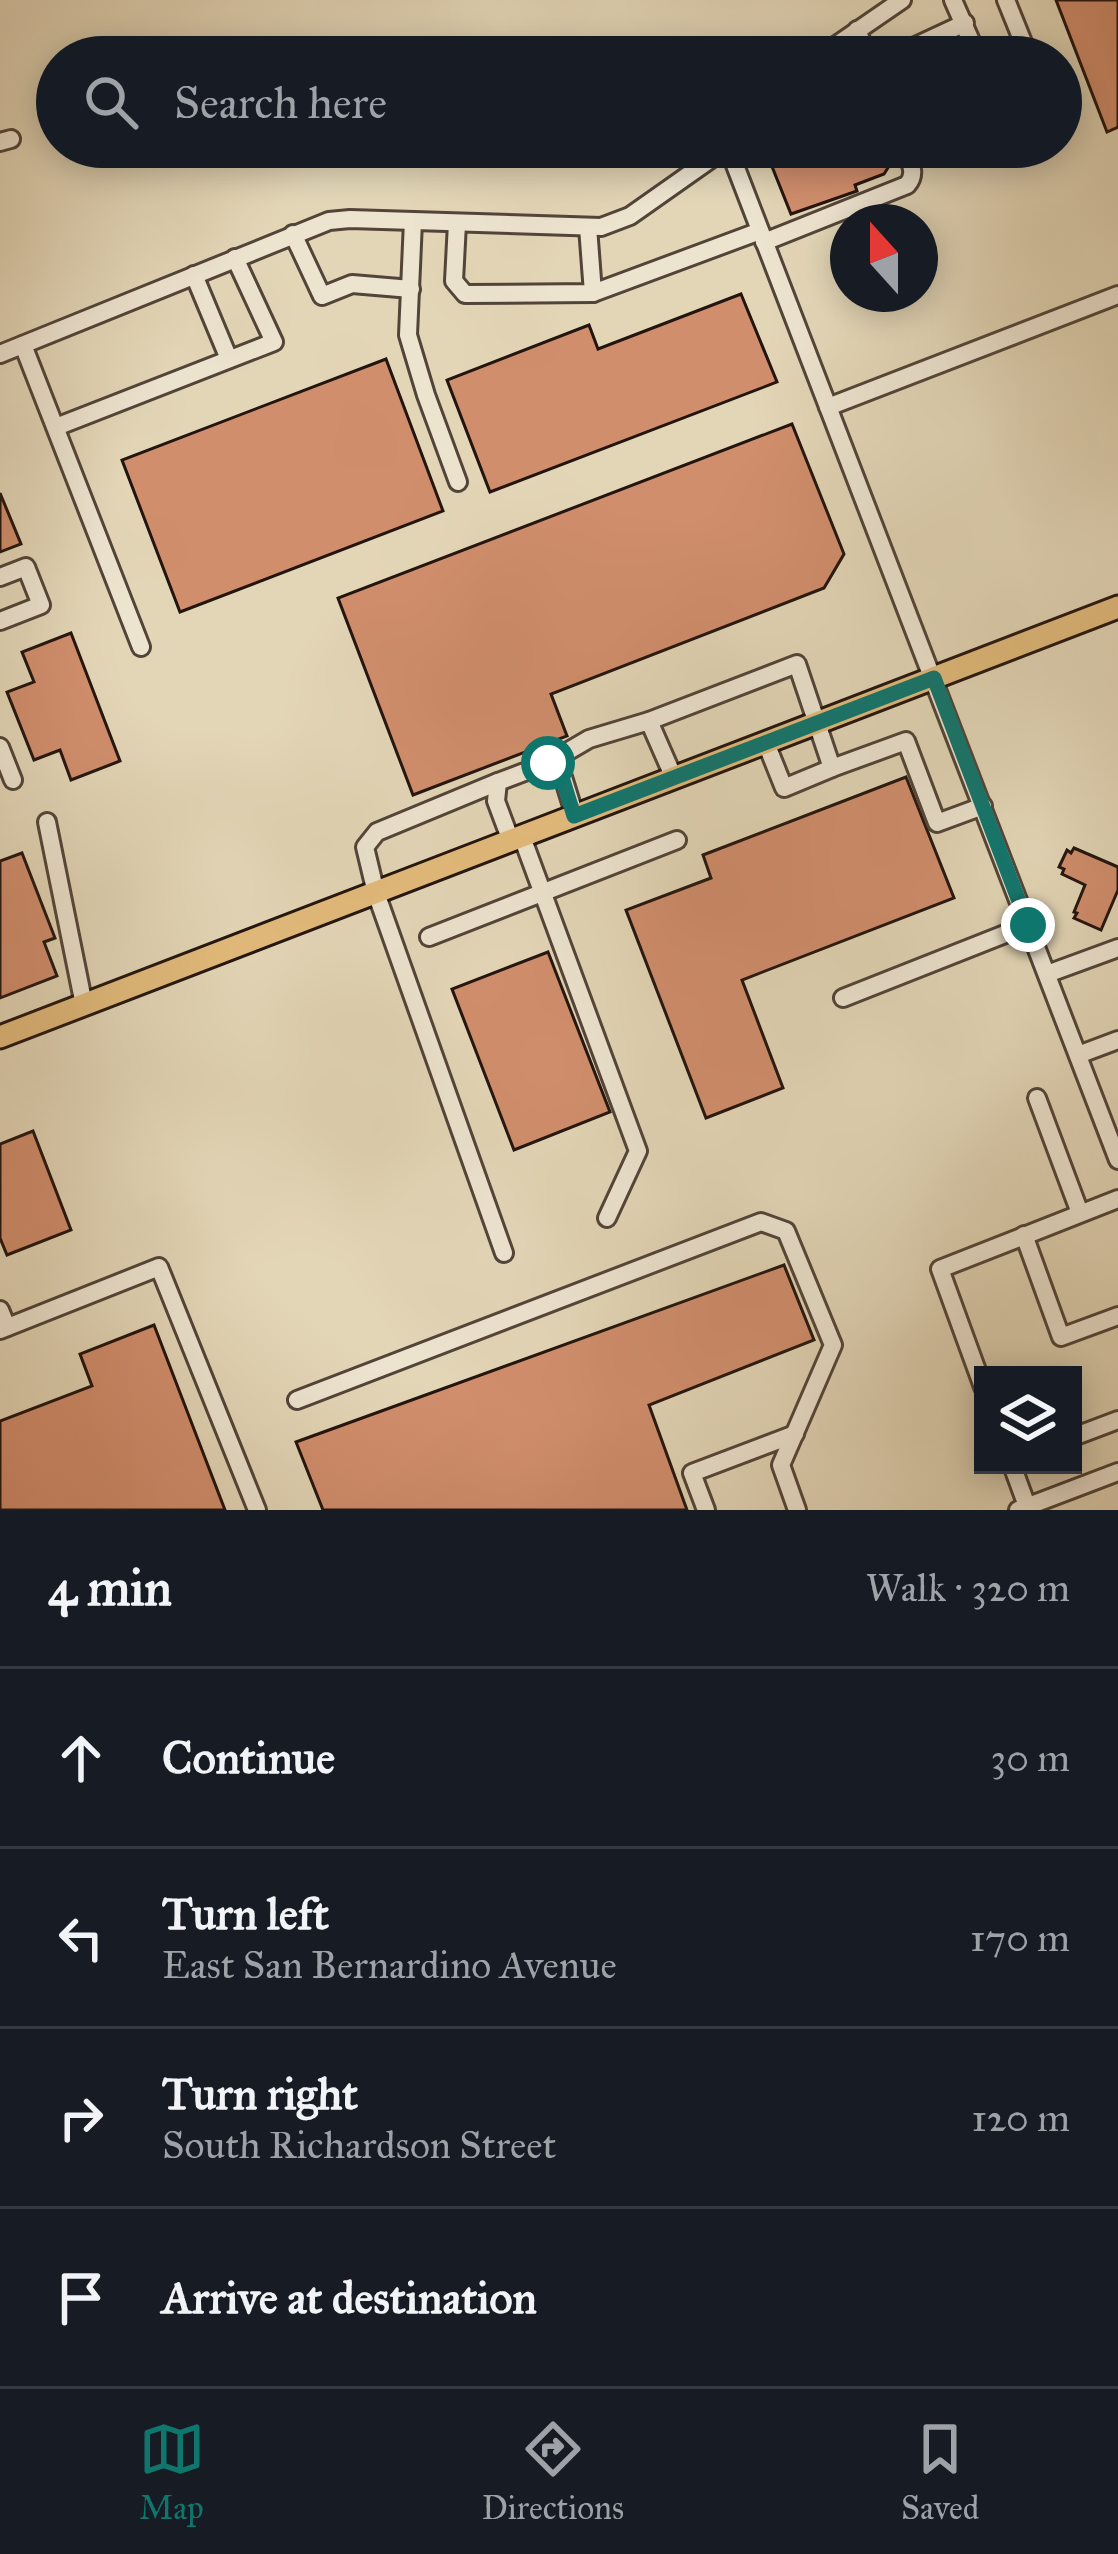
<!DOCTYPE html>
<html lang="en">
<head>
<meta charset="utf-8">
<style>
	:root { --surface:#171b24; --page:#20242c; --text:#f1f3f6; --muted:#9ea1a6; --line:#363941; --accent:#0f766e }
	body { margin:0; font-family:"IM FELL Great Primer",serif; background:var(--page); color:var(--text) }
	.controls { position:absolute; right:36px; bottom:36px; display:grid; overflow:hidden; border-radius:0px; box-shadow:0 6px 30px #0003 }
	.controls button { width:108px; height:108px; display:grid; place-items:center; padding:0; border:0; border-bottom:3px solid var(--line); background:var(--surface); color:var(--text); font:60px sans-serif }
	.compass { position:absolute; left:830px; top:204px; width:108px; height:108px; border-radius:50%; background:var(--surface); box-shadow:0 6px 30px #0003; rotate:339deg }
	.stop { position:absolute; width:36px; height:36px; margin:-27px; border:9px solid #0f766e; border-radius:50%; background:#fff }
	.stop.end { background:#0f766e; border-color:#fff; box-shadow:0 3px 12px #0008 }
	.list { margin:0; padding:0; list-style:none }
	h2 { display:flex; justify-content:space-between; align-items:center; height:156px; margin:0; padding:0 48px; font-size:51px }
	h2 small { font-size:39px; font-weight:400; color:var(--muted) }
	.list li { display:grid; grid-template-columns:78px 1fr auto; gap:36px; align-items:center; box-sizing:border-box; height:180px; padding:0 48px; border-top:3px solid var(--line) }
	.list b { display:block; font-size:45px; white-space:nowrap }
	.list p { margin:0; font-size:39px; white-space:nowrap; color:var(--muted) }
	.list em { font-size:39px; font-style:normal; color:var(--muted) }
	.icon { flex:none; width:66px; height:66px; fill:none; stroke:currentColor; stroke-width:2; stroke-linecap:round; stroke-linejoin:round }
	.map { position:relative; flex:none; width:1118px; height:1510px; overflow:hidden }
	.search { position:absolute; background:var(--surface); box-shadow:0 6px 30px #0003; left:36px; right:36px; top:36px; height:132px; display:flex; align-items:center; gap:30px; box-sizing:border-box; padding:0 42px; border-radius:66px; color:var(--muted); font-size:45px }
	.sheet { height:876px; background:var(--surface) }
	nav { display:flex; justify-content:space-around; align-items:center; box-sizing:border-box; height:168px; border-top:3px solid var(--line); background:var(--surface); font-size:33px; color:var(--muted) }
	nav a { display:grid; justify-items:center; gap:6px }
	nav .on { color:var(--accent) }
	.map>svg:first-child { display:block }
	.building { fill:#d18e6d; stroke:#22140f; stroke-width:3 }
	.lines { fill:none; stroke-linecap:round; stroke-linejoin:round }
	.minor-casing { stroke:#524439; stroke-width:22 }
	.major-casing { stroke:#22140f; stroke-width:27 }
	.minor { stroke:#ede4d0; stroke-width:16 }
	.major { stroke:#e2bb7c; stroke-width:21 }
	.route { stroke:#0f766e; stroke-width:15 }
</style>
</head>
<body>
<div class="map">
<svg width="1118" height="1510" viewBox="0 0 1118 1510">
	<rect width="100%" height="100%" fill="#e3d6b7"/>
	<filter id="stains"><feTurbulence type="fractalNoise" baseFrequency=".00167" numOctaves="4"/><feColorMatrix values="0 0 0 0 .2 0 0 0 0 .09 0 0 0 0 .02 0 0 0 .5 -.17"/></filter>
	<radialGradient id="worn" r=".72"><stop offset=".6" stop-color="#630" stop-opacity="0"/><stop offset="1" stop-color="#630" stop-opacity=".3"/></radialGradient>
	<g class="building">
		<path d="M1056,0H1118V127L1107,132Z"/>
		<path d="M779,147H881L889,166L884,174L855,185L857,191L791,214L769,159Z"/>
		<path d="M741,294L777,382L490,492L447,380L589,325L598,349Z"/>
		<path d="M386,359L443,511L180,612L122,460Z"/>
		<path d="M792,424L844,554L824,588L551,694L567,736L413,795L338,598Z"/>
		<path d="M0,493L21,544L0,552Z"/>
		<path d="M71,633L120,761L71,780L60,750L34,760L7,692L34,682L22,652Z"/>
		<path d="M906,777L954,898L742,980L783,1088L706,1118L626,910L711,878L703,855Z"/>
		<path d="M1074,848L1118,867V890L1101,930L1074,918L1077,913L1074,912L1085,885L1062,874L1064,869L1059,867L1067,850L1071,853Z"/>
		<path d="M22,853L55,938L44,942L57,976L0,998V861Z"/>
		<path d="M548,952L610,1112L514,1150L452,989Z"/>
		<path d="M33,1131L71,1230L7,1255L0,1238V1144Z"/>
		<path d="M784,1265L814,1340L649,1405L687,1510H323L296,1442Z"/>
		<path d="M154,1325L225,1510H0V1421L92,1386L80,1354Z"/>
	</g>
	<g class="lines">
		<g class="minor-casing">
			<g id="minor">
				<path d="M953,0L978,57"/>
				<path d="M1006,0L1029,57"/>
				<path d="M857,30L868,57"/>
				<path d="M819,57L902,0"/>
				<path d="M892,57L965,23"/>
				<path d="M0,142L11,139"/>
				<path d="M728,147L1118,1160"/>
				<path d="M413,221L408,335L426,395L458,482"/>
				<path d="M457,223L454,281L465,294L593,293L760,231"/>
				<path d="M588,227L593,293"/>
				<path d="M293,234L322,296L352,284L411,289"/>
				<path d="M764,242L907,185C918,173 909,161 904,147"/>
				<path d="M194,275L229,359"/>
				<path d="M23,345L141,647"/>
				<path d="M0,354L329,221L350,219L601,227L630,216L728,147"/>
				<path d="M828,407L1118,295"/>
				<path d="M56,427L274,342L235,258"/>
				<path d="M0,577L26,567L41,605L0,621"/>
				<path d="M649,721L797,664L832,768L906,741L937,823L983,806"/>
				<path d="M766,743L784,788L832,768"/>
				<path d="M0,747L13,780"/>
				<path d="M548,763L563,777L575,816"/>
				<path d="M498,782L377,832L365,847L376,893L504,1253"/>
				<path d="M47,822L84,1005"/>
				<path d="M522,837L638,1151L607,1218"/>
				<path d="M511,841L496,801L498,782L548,763L589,739L649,721L674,778"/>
				<path d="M429,937L677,840"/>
				<path d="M1047,974L1118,948"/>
				<path d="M843,998L1028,925"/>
				<path d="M1078,1055L1118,1040"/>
				<path d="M1037,1098L1080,1213"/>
				<path d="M1024,1235L1061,1337L1118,1316"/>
				<path d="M0,1310L7,1327"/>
				<path d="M0,1330L159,1267L257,1510"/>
				<path d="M983,1387L940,1269L1118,1199"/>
				<path d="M297,1400L761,1222L786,1231L833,1345L781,1465L797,1510"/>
				<path d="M1073,1437L1118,1420"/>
				<path d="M1012,1465L1027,1506"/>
				<path d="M706,1510L692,1473L795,1434"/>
				<path d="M1018,1510L1118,1472"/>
			</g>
		</g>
		<g class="major-casing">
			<path id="major" d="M0,1037L1118,607"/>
		</g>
		<use href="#minor" class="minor"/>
		<use href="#major" class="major"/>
	</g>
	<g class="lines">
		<path class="route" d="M548,763L562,777L574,816L934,678L1028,925"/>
	</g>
	<rect width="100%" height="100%" filter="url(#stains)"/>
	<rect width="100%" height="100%" fill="url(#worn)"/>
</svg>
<div class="controls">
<button><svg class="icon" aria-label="layers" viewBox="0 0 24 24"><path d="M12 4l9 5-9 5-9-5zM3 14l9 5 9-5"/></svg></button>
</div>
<svg class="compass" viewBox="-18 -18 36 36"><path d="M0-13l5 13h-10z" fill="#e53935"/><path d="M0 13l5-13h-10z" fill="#9ea1a6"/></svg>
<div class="stop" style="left:548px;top:763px"></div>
<div class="stop end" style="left:1028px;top:925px"></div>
<div class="search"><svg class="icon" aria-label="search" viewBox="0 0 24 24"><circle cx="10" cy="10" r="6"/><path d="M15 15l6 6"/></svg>Search here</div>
</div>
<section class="sheet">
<h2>4 min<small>Walk · 320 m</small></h2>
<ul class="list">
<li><svg class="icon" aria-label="ahead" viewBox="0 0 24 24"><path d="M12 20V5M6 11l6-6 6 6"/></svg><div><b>Continue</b></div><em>30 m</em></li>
<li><svg class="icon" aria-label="left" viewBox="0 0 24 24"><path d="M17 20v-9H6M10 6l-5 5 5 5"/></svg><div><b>Turn left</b><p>East San Bernardino Avenue</p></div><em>170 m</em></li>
<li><svg class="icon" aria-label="right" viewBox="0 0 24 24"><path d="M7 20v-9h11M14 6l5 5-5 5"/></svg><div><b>Turn right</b><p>South Richardson Street</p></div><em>120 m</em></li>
<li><svg class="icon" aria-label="arrive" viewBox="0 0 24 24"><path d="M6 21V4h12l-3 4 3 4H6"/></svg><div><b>Arrive at destination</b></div></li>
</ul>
</section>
<nav>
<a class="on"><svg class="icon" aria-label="map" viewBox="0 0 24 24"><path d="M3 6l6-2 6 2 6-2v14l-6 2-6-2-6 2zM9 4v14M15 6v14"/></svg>Map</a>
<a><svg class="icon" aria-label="directions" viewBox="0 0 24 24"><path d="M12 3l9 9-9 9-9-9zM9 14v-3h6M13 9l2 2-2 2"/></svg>Directions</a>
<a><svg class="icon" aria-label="saved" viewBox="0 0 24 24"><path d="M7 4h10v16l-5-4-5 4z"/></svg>Saved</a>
</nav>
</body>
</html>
